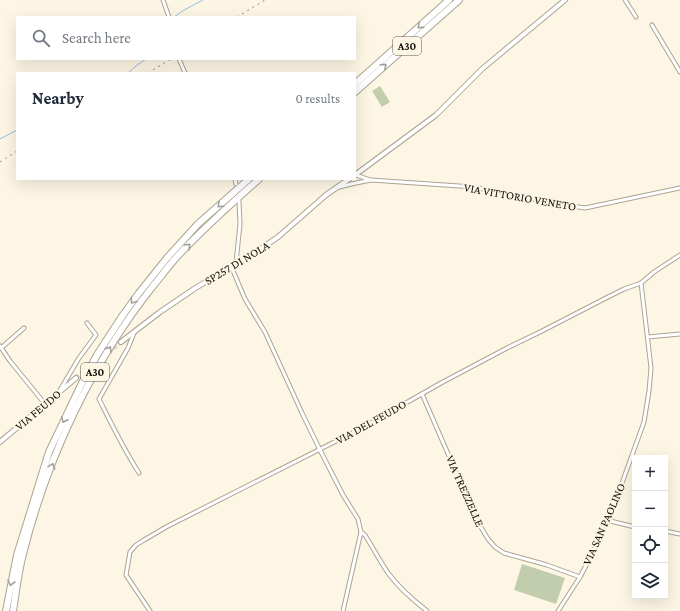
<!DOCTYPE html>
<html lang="en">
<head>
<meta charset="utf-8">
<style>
	:root { --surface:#fff; --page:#f6f6f7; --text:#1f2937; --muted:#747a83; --line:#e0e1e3 }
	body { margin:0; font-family:"Crimson Pro",serif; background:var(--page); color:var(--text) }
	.controls { position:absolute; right:12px; bottom:12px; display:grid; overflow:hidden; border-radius:0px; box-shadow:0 4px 16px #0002 }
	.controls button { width:36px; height:36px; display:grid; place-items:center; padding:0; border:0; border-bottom:1px solid var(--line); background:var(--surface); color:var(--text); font:20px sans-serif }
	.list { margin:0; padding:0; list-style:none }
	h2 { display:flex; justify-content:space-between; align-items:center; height:52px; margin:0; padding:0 16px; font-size:17px }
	h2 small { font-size:13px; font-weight:400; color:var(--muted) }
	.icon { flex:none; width:22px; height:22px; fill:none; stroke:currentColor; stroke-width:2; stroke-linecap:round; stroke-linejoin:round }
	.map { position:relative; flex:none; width:680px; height:611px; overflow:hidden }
	.search { position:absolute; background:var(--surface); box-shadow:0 4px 16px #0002; left:16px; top:16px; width:340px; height:44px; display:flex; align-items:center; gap:10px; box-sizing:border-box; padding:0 14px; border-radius:0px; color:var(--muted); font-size:15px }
	.panel { position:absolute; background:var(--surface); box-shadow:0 4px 16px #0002; left:16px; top:72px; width:340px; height:108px; border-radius:0px }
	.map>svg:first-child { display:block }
	.green { fill:#c2cdae }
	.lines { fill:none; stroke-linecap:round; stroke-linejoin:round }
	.stream { stroke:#9bbce1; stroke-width:1 }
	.tertiary-tunnel { stroke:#dad4c3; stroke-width:4; stroke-dasharray:4 2; stroke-linecap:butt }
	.minor-casing { stroke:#aba493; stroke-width:5 }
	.tertiary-casing { stroke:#aba493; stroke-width:6 }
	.motorway-casing { stroke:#aba493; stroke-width:8 }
	.minor { stroke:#fff; stroke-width:3 }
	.tertiary { stroke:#fff; stroke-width:4 }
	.motorway { stroke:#fff; stroke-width:6 }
	.rail { stroke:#928d81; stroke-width:1; stroke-dasharray:2 4; stroke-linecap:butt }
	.oneway { stroke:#a1a09d }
	.labels { text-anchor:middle; stroke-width:4; stroke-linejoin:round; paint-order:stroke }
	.shield { fill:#fdf6e4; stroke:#59564c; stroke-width:1 }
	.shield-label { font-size:11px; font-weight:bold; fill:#13110b }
	.street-label { font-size:12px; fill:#13110b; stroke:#fdf6e4 }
</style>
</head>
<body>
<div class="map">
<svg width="680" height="611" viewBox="0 0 680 611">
	<rect width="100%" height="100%" fill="#fdf6e4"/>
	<g class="green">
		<path d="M380,86L390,102L382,107L372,91Z"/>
		<path d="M522,564L565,578L556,604L514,590Z"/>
	</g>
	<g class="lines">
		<g class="stream">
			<path d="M174,17L184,10L203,0"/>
			<path d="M128,73L136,66L146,59"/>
			<path d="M0,139L17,130"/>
		</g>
		<g class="tertiary-tunnel">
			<path d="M109,352L121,342"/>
			<path d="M76,378L88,368"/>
		</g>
		<g class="minor-casing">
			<g id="minor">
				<path d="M163,0L169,17"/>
				<path d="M625,0L636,17"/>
				<path d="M652,25L680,72"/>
				<path d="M179,59L185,73"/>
				<path d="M356,175L370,180"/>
				<path d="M235,179L236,184"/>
				<path d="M339,187L356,183L371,180L474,187L519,196L558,204L585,208L680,188"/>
				<path d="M236,263L240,224L239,201"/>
				<path d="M231,266L245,299L265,332L302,413L320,450L343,495L358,519L361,532L343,611"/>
				<path d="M134,333L128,348L99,399C112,425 123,448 139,473"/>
				<path d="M648,337L680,334"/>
				<path d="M0,346L10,361L45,404"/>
				<path d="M1,348L24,328"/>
				<path d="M60,390L79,358L96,335L87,323"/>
				<path d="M422,394L449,456L470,509L488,539L495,547L504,553L547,565L580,577"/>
				<path d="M606,520L635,527"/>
				<path d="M665,531L680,534"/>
				<path d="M361,532L365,535C373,548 380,561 388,573C399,588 413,600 427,611"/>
				<path d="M150,611L126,575L130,552L136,545L144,540L168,526L362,428L441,383L507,348L542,331L608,297L624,289L641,283L654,272L680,255"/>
				<path d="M558,611L580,577L593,552L599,537L622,483L644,422L649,391L651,368L641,283"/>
			</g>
		</g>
		<g class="tertiary-casing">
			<g id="tertiary">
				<path d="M355,175L436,115L482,69L565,0"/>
				<path d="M121,342L160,312L194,289L236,263L259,250L278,237L326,195L349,179"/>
				<path d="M0,442L76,378"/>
			</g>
		</g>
		<g class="motorway-casing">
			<g id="motorway">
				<path d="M355,84L449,0"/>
				<path d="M355,92L459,0"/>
				<path d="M6,611L17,555L49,452L81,385L97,355L123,315L139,293L167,258L198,224L249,179"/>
				<path d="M13,611C16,592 18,573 23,554C47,458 91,364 153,286C160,278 166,269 174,260C200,231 230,205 259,179"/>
			</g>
		</g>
		<use href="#minor" class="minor"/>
		<use href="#tertiary" class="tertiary"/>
		<use href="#motorway" class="motorway"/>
		<g class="rail">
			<path d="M237,17L265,0"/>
			<path d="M148,73L171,59"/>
			<path d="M0,162L17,151"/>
		</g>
	</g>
	<defs><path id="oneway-chevron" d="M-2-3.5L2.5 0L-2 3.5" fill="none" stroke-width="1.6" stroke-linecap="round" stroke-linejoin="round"/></defs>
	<g class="oneway">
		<use href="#oneway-chevron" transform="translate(420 26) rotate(139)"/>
		<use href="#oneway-chevron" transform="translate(384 66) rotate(-42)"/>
		<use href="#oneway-chevron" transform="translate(220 205) rotate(138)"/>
		<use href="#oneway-chevron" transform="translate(188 246) rotate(-46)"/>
		<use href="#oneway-chevron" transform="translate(133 301) rotate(126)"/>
		<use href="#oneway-chevron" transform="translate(109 349) rotate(-58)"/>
		<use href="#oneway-chevron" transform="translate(64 420) rotate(115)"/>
		<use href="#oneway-chevron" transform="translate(52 466) rotate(-70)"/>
		<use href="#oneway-chevron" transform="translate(11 583) rotate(102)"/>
	</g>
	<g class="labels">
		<g class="shield">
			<rect x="393" y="37" width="28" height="18" rx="3"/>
			<rect x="81" y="363" width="28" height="18" rx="3"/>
		</g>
		<g class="shield-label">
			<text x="407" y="50">A30</text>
			<text x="95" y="376">A30</text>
		</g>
		<g class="street-label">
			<text transform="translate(520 197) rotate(10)" y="4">VIA VITTORIO VENETO</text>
			<text transform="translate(237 263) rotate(-31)" y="4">SP257 DI NOLA</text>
			<text transform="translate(38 410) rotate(-40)" y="4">VIA FEUDO</text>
			<text transform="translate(371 422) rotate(-29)" y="4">VIA DEL FEUDO</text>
			<text transform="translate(465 491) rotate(66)" y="4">VIA TREZZELLE</text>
			<text transform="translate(604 524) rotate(-66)" y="4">VIA SAN PAOLINO</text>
		</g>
	</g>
</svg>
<div class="controls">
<button>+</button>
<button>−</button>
<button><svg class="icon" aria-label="locate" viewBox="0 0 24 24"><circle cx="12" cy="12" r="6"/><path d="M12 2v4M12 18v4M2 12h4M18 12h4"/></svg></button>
<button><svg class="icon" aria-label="layers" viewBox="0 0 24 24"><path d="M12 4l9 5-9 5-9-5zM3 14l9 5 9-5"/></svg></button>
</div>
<div class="search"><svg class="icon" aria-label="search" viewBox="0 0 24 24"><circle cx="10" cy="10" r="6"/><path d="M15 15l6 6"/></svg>Search here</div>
<section class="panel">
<h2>Nearby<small>0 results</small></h2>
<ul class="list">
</ul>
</section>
</div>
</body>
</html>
